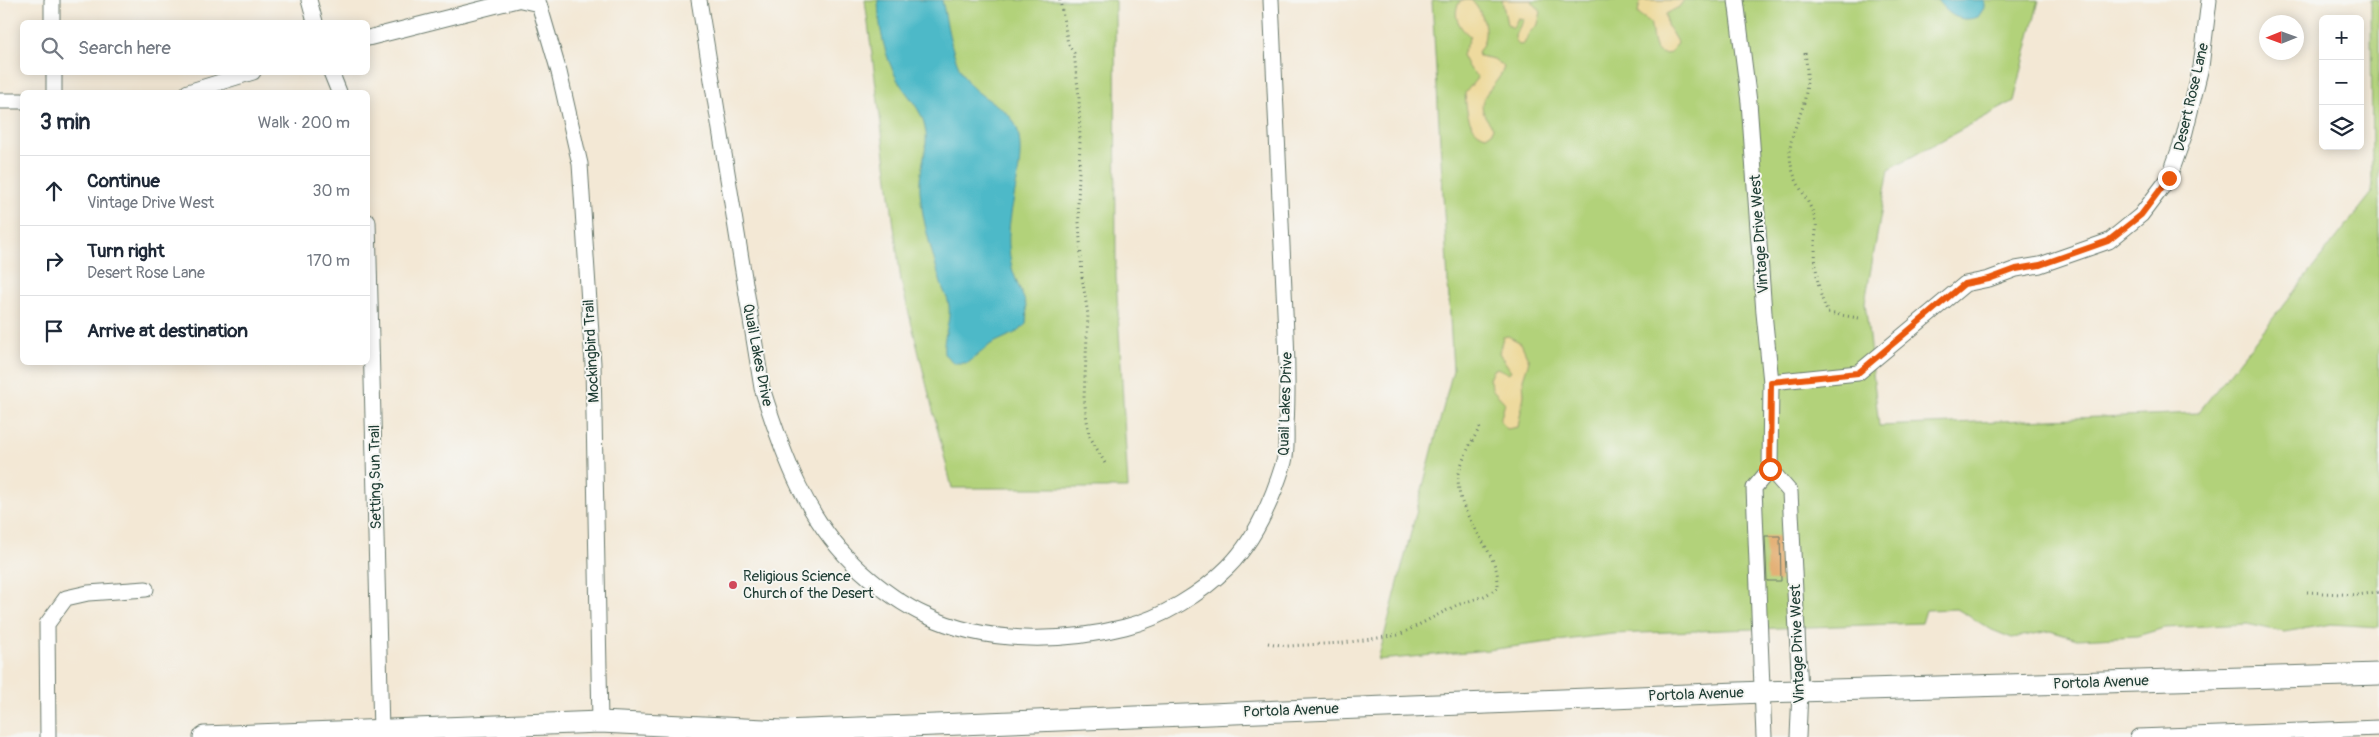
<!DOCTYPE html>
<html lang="en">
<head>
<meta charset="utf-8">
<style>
	:root { --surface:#fff; --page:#f2f2f3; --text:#1f2937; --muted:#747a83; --line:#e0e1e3 }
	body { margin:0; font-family:Pangolin,sans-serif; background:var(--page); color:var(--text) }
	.controls { position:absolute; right:15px; top:15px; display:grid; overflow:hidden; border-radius:8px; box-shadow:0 2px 12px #0003 }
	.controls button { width:45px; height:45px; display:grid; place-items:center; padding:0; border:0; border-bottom:1px solid var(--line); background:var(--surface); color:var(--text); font:25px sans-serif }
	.compass { position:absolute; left:2259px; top:15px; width:45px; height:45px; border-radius:50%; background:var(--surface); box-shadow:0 2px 12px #0003; rotate:269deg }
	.stop { position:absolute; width:15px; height:15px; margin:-11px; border:4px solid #ea580c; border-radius:50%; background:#fff }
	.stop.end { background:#ea580c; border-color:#fff; box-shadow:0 1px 5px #0008 }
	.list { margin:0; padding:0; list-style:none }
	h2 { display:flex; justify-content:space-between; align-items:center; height:65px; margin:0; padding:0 20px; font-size:21px }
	h2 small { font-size:16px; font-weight:400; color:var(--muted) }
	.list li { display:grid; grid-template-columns:32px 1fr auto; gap:15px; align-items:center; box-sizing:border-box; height:70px; padding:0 20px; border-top:1px solid var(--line) }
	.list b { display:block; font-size:19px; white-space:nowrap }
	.list p { margin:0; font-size:16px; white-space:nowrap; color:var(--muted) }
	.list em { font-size:16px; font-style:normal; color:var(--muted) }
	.icon { flex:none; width:28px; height:28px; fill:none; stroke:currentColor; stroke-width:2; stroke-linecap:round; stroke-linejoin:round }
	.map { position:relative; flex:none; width:2379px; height:737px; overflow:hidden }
	.search { position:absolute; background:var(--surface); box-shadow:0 2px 12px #0003; left:20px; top:20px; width:350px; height:55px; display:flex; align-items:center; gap:12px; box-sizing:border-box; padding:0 18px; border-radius:8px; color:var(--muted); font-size:19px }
	.panel { position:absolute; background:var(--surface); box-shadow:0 2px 12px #0003; left:20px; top:90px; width:350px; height:275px; border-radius:8px }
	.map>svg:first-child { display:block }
	.green { fill:#b2d27a; stroke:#688857 }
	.sand { fill:#eeda9e; stroke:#868c69 }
	.water { fill:#4db9c8; stroke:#367b7e }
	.building { fill:#e2a969 }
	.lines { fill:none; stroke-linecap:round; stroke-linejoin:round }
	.street-casing { stroke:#69796c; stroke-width:17 }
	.secondary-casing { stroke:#69796c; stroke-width:23 }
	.path { stroke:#69796c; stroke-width:3; stroke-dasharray:1 4; stroke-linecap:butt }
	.street { stroke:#fff; stroke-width:15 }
	.secondary { stroke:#fff; stroke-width:21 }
	.route { stroke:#ea580c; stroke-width:6 }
	.poi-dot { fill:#d1495b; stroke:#f6f6f2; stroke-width:2 }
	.labels { text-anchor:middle; stroke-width:4; stroke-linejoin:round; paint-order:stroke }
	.street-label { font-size:15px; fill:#1f3d34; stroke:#f6f6f2 }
	.poi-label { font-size:15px; fill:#1f3d34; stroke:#f6f6f2; text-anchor:start }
</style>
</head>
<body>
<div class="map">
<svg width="2379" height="737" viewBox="0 0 2379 737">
	<rect width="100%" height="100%" fill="#f6f6f2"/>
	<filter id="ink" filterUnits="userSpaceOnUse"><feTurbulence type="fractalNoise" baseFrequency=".02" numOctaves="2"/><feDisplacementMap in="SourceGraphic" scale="10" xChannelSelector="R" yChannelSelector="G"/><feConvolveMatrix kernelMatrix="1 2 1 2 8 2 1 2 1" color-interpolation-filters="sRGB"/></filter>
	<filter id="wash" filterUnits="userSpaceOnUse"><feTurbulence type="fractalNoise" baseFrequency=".0096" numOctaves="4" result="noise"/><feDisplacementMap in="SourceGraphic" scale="20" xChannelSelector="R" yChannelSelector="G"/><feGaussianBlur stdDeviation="1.12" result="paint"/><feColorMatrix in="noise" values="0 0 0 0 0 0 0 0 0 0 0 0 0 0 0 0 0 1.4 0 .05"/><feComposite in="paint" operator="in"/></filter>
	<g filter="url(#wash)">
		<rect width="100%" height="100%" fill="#f3e8d5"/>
		<g class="green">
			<path d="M865,0H1115L1116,277L1128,488H952L901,281Z"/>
			<path d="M1432,0H2039L2014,101L1889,169L1865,302L1879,426L2198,413L2372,193L2371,0H2379V627L2331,624L2284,632L2247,624L2164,628L2137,636L2077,639L2050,631L2012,638L1992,630L1957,609L1926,610L1922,623L1612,634L1488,650L1378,660L1453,370Z"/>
		</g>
		<g class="sand">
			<path d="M1461,0H1471C1485,14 1491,36 1478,52L1479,56L1494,59L1504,67C1497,91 1466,97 1493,127L1492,132L1486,136C1468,132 1466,108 1465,93L1478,77L1468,67L1462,55L1470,36C1458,27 1451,13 1461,0Z"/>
			<path d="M1502,0H1531L1541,12L1538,24L1529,33L1524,44L1519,45C1509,36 1521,28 1524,19L1518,18L1513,28L1507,24Z"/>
			<path d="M1640,0H1684L1679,7L1666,14L1667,25L1677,42L1671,53C1650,58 1654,36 1650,22L1638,14Z"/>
			<path d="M1508,336L1521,343L1529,361L1523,379L1524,395L1518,427L1507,429L1500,421L1505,403L1493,390L1489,379L1493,370L1497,368L1508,373L1511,371L1499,353L1503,337Z"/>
		</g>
		<g class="water">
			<path d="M878,0H942C948,27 952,65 971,86C985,101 1008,107 1016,126C1028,156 1010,201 1009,232C1008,246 1010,265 1015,277C1022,297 1029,302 1026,324L1019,331L991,344L968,363H954L944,354C942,338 951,322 949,306C948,297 942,289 940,280C932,252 922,221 920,191C918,170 930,147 925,127C922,110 907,95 898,81C884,55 879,29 878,0Z"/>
			<path d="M1937,0H1984V8L1978,17C1959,23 1949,15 1937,0Z"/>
		</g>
		<g id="blocks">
			<path class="building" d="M1765,536H1780L1781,581H1767Z"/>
		</g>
	</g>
	<g filter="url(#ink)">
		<use href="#blocks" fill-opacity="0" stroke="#69796c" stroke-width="1"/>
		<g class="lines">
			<g class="street-casing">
				<g id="street">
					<path d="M52,0V22"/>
					<path d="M309,0L315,22"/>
					<path d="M521,0L539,4L559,72L580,164L593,364L600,722"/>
					<path d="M699,0L762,388C783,455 807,523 861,571C880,588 901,604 925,615C984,644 1062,643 1125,627C1162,618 1201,594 1228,567C1255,540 1273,498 1284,462C1287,451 1286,438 1286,426C1288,388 1287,350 1285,312C1281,208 1275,104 1271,0"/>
					<path d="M1736,0L1749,102L1764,313L1771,382L1770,469L1754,488L1764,737"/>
					<path d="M368,38L517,0"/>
					<path d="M54,72V92"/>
					<path d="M331,72L339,92"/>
					<path d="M188,92L253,72"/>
					<path d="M0,101H22"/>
					<path d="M368,222L381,731"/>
					<path d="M1771,382L1858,373L1965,284L1989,279L2016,269L2040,265L2109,241L2141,215L2169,178L2184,136L2201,67L2209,0"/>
					<path d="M1770,469L1790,492L1800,691L1798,737"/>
					<path d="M48,737L47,624L66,598L88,593L146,589"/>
					<path d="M2138,737L2379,728"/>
				</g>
			</g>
			<g class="secondary-casing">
				<path id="secondary" d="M204,737L600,722L783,731L1763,692L2379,674"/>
			</g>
			<g class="path">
				<path d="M1060,0L1068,44L1074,53L1079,97L1080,141L1078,204L1082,277L1088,315L1084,398L1089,435L1106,465"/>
				<path d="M1805,53C1808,70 1808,89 1803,106C1798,122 1790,136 1790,153C1790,183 1810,196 1816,223C1817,229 1815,236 1815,242C1815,266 1817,292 1828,313L1859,318"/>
				<path d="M2307,592L2357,595L2379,592"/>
				<path d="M1268,643L1287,646L1343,643L1399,635L1457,605L1484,596L1498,588C1498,582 1498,575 1496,569C1486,538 1453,508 1459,473C1463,456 1473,439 1482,424"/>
			</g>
			<use href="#street" class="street"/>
			<use href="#secondary" class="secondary"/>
		</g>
	</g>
	<g class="lines" filter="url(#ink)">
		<path class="route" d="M1770,469L1771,382L1858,373L1964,284L1989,279L2016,269L2040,265L2108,241L2141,215L2169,178"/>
	</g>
	<circle class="poi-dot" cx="733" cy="585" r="5"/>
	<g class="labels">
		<g class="street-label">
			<text transform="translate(2191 97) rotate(-77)" y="5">Desert Rose Lane</text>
			<text transform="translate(1759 234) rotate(-94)" y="5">Vintage Drive West</text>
			<text transform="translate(591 351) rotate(-93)" y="5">Mockingbird Trail</text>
			<text transform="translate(758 355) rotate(79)" y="5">Quail Lakes Drive</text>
			<text transform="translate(1285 404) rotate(-88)" y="5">Quail Lakes Drive</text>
			<text transform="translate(375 477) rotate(-91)" y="5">Setting Sun Trail</text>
			<text transform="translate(1797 644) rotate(-92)" y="5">Vintage Drive West</text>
			<text transform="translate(2101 682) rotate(-2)" y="5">Portola Avenue</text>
			<text transform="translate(1696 694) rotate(-2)" y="5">Portola Avenue</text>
			<text transform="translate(1291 710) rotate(-2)" y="5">Portola Avenue</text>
		</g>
		<g class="poi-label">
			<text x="743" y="581">Religious Science<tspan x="743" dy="17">Church of the Desert</tspan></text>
		</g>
	</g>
</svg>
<div class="controls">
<button>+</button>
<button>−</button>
<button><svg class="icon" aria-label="layers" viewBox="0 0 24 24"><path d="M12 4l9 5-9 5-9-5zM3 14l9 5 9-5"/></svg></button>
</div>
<svg class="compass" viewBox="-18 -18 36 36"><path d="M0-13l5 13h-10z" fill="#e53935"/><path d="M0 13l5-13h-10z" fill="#747a83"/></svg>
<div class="stop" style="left:1770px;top:469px"></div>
<div class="stop end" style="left:2169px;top:178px"></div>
<div class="search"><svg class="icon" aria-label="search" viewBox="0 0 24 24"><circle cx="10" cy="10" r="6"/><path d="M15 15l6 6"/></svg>Search here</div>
<section class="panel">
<h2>3 min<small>Walk · 200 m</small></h2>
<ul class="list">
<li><svg class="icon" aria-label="ahead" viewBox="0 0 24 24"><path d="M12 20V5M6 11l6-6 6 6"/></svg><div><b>Continue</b><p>Vintage Drive West</p></div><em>30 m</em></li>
<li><svg class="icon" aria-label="right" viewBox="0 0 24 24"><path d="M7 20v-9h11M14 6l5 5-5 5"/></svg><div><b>Turn right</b><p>Desert Rose Lane</p></div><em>170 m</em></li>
<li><svg class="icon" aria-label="arrive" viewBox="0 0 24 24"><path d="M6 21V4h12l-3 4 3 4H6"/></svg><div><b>Arrive at destination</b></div></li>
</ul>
</section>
</div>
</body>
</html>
